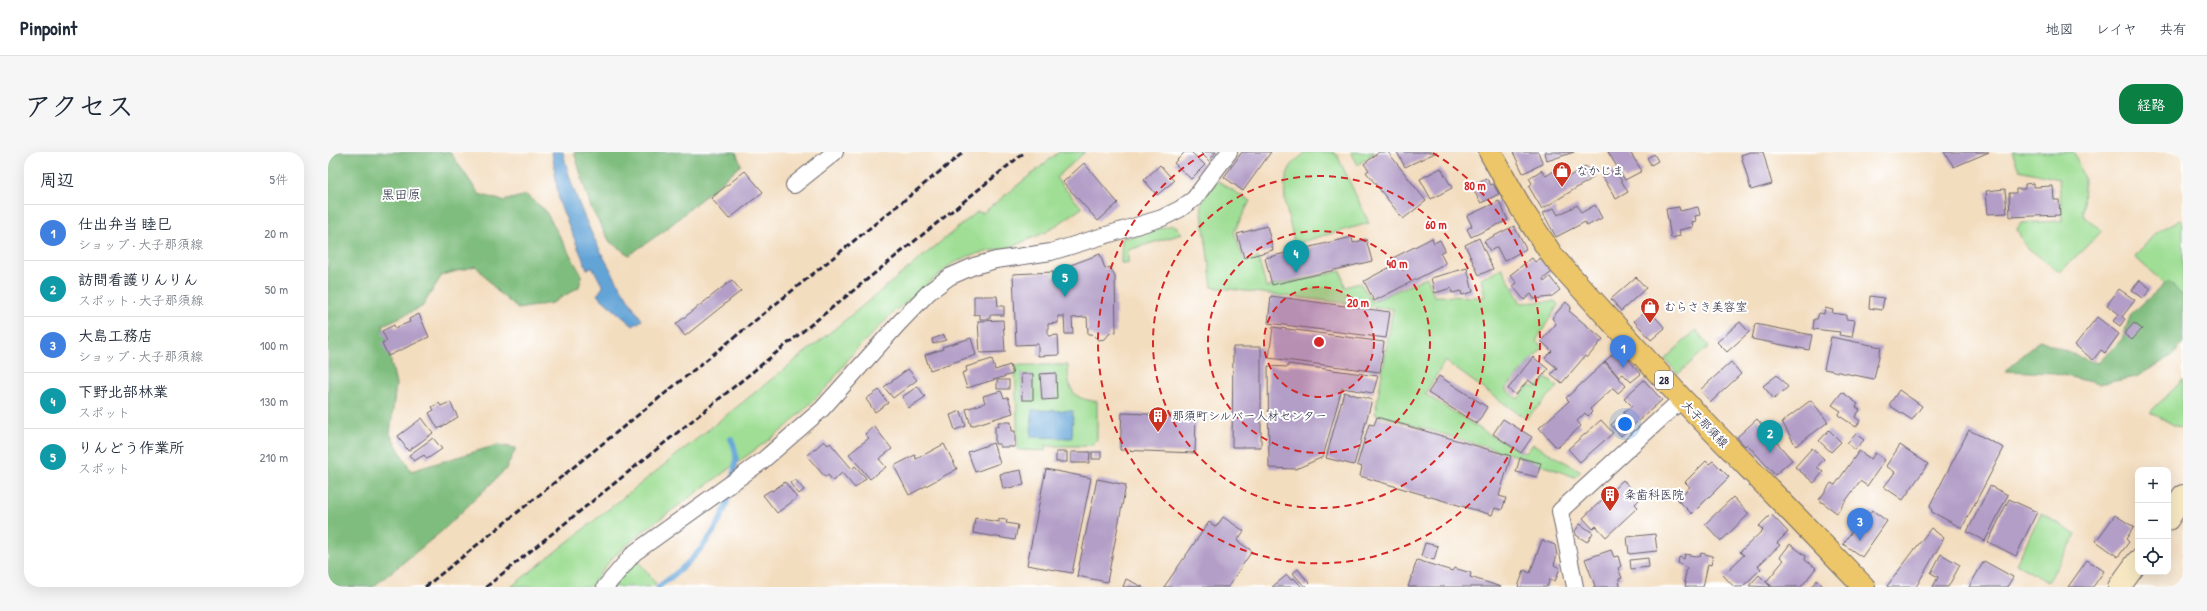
<!DOCTYPE html>
<html lang="ja">
<head>
<meta charset="utf-8">
<style>
	:root { --surface:#fff; --page:#f6f6f7; --text:#1f2937; --muted:#747a83; --line:#e0e1e3; --accent:#0b8043 }
	body { margin:0; font-family:"Patrick Hand","Klee One",sans-serif; background:var(--page); color:var(--text) }
	.controls { position:absolute; right:12px; bottom:12px; display:grid; overflow:hidden; border-radius:8px; box-shadow:0 4px 16px #0002 }
	.controls button { width:36px; height:36px; display:grid; place-items:center; padding:0; border:0; border-bottom:1px solid var(--line); background:var(--surface); color:var(--text); font:20px sans-serif }
	.you { position:absolute; left:1297px; top:272px; width:14px; height:14px; margin:-10px; border:3px solid #fff; border-radius:50%; background:#1a73e8; box-shadow:0 0 0 6px #1a73e833 }
	.badge { display:grid; place-items:center; width:26px; height:26px; border-radius:50%; background:var(--accent); color:#fff; font-size:13px; font-weight:700 }
	.pin { position:absolute; translate:-50% -33px; filter:drop-shadow(0 1px 2px #0008) }
	.pin::after { content:''; position:absolute; top:21px; width:14px; height:12px; background:inherit; clip-path:polygon(0 0,100% 0,50% 100%) }
	.list { margin:0; padding:0; list-style:none }
	h2 { display:flex; justify-content:space-between; align-items:center; height:52px; margin:0; padding:0 16px; font-size:17px }
	h2 small { font-size:13px; font-weight:400; color:var(--muted) }
	.list li { display:grid; grid-template-columns:26px 1fr auto; gap:12px; align-items:center; box-sizing:border-box; height:56px; padding:0 16px; border-top:1px solid var(--line) }
	.list b { display:block; font-size:15px; white-space:nowrap }
	.list p { margin:0; font-size:13px; white-space:nowrap; color:var(--muted) }
	.list em { font-size:13px; font-style:normal; color:var(--muted) }
	.icon { flex:none; width:22px; height:22px; fill:none; stroke:currentColor; stroke-width:2; stroke-linecap:round; stroke-linejoin:round }
	.map { position:relative; flex:none; width:1855px; height:435px; overflow:hidden; border-radius:16px }
	header { display:flex; align-items:center; gap:24px; box-sizing:border-box; height:56px; padding:0 20px; background:var(--surface); border-bottom:1px solid var(--line) }
	header strong { font-size:19px }
	nav { display:flex; gap:22px; margin-inline-start:auto; font-size:14px }
	.intro { display:flex; align-items:center; justify-content:space-between; box-sizing:border-box; height:96px; padding:0 24px }
	h1 { margin:0; font-size:28px }
	.button { padding:10px 18px; border-radius:16px; background:var(--accent); color:#fff; font-size:14px; font-weight:700 }
	main { display:flex; gap:24px; padding:0 24px }
	aside { flex:1; background:var(--surface); border-radius:16px; box-shadow:0 4px 16px #0002 }
	.map>svg:first-child { display:block }
	.green { fill:#9fde94; stroke:#608068 }
	.forest { fill:#7fbd7e; stroke:#50705c }
	.water { fill:#63a4d7; stroke:#426389 }
	.lines { fill:none; stroke-linecap:round; stroke-linejoin:round }
	.stream { stroke:#63a4d7; stroke-width:5.5 }
	.building { fill:#b39ec7 }
	.street-casing { stroke:#6b6369; stroke-width:18 }
	.secondary-casing { stroke:#6b6369; stroke-width:24 }
	.primary-casing { stroke:#6b6369; stroke-width:24 }
	.street { stroke:#fff; stroke-width:16 }
	.secondary { stroke:#f7e8c3; stroke-width:22 }
	.primary { stroke:#ecc669; stroke-width:22 }
	.rail { stroke:#22223b; stroke-width:3; stroke-dasharray:6 3; stroke-linecap:butt }
	.ring { fill:none; stroke:#d62828; stroke-width:2; stroke-dasharray:7 5 }
	.labels { text-anchor:middle; stroke-width:4; stroke-linejoin:round; paint-order:stroke }
	.shield { fill:#fff; stroke:#646476; stroke-width:1 }
	.shield-label { font-size:11px; font-weight:bold; fill:#22223b }
	.poi-label { font-size:12px; fill:#22223b; stroke:#fff; text-anchor:start }
	.street-label { font-size:12px; fill:#22223b; stroke:#fff }
	.neighbourhood-label { font-size:13px; fill:#22223b; stroke:#fff }
	.centre { fill:#d62828; stroke:#fff; stroke-width:2 }
	.ring-label { font-size:12px; text-anchor:middle; font-weight:bold; fill:#d62828; stroke:#fff; stroke-width:4; stroke-linejoin:round; paint-order:stroke }
</style>
</head>
<body>
<header>
<strong>Pinpoint</strong>
<nav><a>地図</a><a>レイヤ</a><a>共有</a></nav>
</header>
<div class="intro"><h1>アクセス</h1><a class="button">経路</a></div>
<main>
<aside>
<h2>周辺<small>5件</small></h2>
<ul class="list">
<li><span class="badge" style="background:#3f7fe0">1</span><div><b>仕出弁当 睦巳</b><p>ショップ · 大子那須線</p></div><em>20 m</em></li>
<li><span class="badge" style="background:#0f9aa8">2</span><div><b>訪問看護りんりん</b><p>スポット · 大子那須線</p></div><em>50 m</em></li>
<li><span class="badge" style="background:#3f7fe0">3</span><div><b>大島工務店</b><p>ショップ · 大子那須線</p></div><em>100 m</em></li>
<li><span class="badge" style="background:#0f9aa8">4</span><div><b>下野北部林業</b><p>スポット</p></div><em>130 m</em></li>
<li><span class="badge" style="background:#0f9aa8">5</span><div><b>りんどう作業所</b><p>スポット</p></div><em>210 m</em></li>
</ul>
</aside>
<div class="map">
<svg width="1855" height="435" viewBox="0 0 1855 435">
	<rect width="100%" height="100%" fill="#fff"/>
	<filter id="ink" filterUnits="userSpaceOnUse"><feTurbulence type="fractalNoise" baseFrequency=".025" numOctaves="2"/><feDisplacementMap in="SourceGraphic" scale="8" xChannelSelector="R" yChannelSelector="G"/><feConvolveMatrix kernelMatrix="1 2 1 2 8 2 1 2 1" color-interpolation-filters="sRGB"/></filter>
	<filter id="wash" filterUnits="userSpaceOnUse"><feTurbulence type="fractalNoise" baseFrequency=".012" numOctaves="4" result="noise"/><feDisplacementMap in="SourceGraphic" scale="16" xChannelSelector="R" yChannelSelector="G"/><feGaussianBlur stdDeviation="0.9" result="paint"/><feColorMatrix in="noise" values="0 0 0 0 0 0 0 0 0 0 0 0 0 0 0 0 0 1.4 0 .05"/><feComposite in="paint" operator="in"/></filter>
	<g filter="url(#wash)">
		<rect width="100%" height="100%" fill="#f3ddbf"/>
		<g class="green">
			<path d="M731,0H757L728,26L754,56L718,80L683,95L643,103L624,112L568,158L525,201L500,234L457,276L314,380L284,406L262,435H183L494,187L649,60L655,61Z"/>
			<path d="M977,0H1004L1009,3L1041,71L966,92C963,68 949,40 962,16C965,10 973,5 977,0Z"/>
			<path d="M1023,0H1047L1030,13Z"/>
			<path d="M1684,0H1746L1756,27L1755,63L1774,79L1732,120L1697,94L1689,77L1693,71L1734,69L1731,27L1691,18Z"/>
			<path d="M890,29L922,49L906,80L916,109L930,105L938,135L1013,119L1017,135L1032,131L1044,150L1099,125L1106,144L1157,145L1153,126L1174,116L1193,151L1227,149L1230,153L1208,189L1215,195L1177,237L1190,247L1201,233L1207,236L1218,226L1230,235L1198,267L1117,209L1097,242L1162,283L1198,301L1205,292L1253,319L1247,325L1189,304L1047,262L1065,157L884,135L873,53L877,44Z"/>
			<path d="M1852,68L1855,71V145L1843,138L1807,105L1828,80Z"/>
			<path d="M844,73L849,75L854,82L800,98V111H793L794,87Z"/>
			<path d="M1368,178L1381,194L1350,222L1337,207Z"/>
			<path d="M687,213H740C740,236 743,248 769,249V288L763,293L757,294H717V299L690,298Z"/>
			<path d="M1855,228V278L1822,260Z"/>
			<path d="M1713,361L1748,383L1720,430L1688,412Z"/>
			<path d="M310,409L328,431L323,435H282L296,419Z"/>
		</g>
		<g class="forest">
			<path d="M0,0H122L151,42L175,49L198,43L217,58L254,124L251,135L224,151L190,157L169,139L148,114L114,123L94,155L55,173L68,232L62,282L83,319L169,293L188,296L178,317L114,379L45,435H0Z"/>
			<path d="M246,0H408L413,13L336,79L301,103L282,90L263,56Z"/>
			<path d="M1840,129L1855,144V192L1844,204L1808,225L1771,232L1726,221L1677,219L1712,188L1762,209L1770,211L1794,187L1803,162Z"/>
		</g>
		<g class="water">
			<path d="M224,0H235C248,58 280,119 314,168L305,174L269,143L275,135L265,116L259,117L231,50Z"/>
			<path d="M704,258L745,259L744,286L703,285Z"/>
		</g>
		<g class="lines">
			<g class="stream">
				<path d="M403,287C410,300 408,311 405,326"/>
				<path d="M330,435C366,410 395,378 403,335"/>
			</g>
		</g>
		<g id="blocks">
			<g class="building">
				<path d="M857,0H863L877,13L863,27L846,11Z"/>
				<path d="M872,0H888L881,9Z"/>
				<path d="M914,0H943L915,39L896,25Z"/>
				<path d="M1051,0H1060L1098,49L1075,67L1038,20L1041,18L1036,12Z"/>
				<path d="M1069,0H1109L1077,15Z"/>
				<path d="M1185,0H1210L1215,12L1195,21Z"/>
				<path d="M1217,0H1246L1219,9Z"/>
				<path d="M1280,0H1302L1314,19L1297,28Z"/>
				<path d="M1422,0H1435L1444,32L1423,38L1413,3Z"/>
				<path d="M1616,0H1661L1626,15Z"/>
				<path d="M1326,2L1330,9L1323,13L1319,6Z"/>
				<path d="M756,11L790,51L770,69L735,30Z"/>
				<path d="M832,13L846,29L829,43L816,28Z"/>
				<path d="M1258,14L1265,26L1214,57L1201,35L1204,31L1201,26L1214,18L1218,24L1226,19L1232,30Z"/>
				<path d="M1113,16L1124,36L1103,47L1092,27Z"/>
				<path d="M1287,18L1300,40L1288,47L1275,25Z"/>
				<path d="M417,19L435,40L401,67L383,46Z"/>
				<path d="M1158,26L1163,33L1165,32L1171,42L1153,51L1143,34Z"/>
				<path d="M1706,31V35L1725,34L1726,48H1731L1732,63L1682,65L1681,41H1688V37H1697V32Z"/>
				<path d="M1677,37L1679,61L1660,62L1658,39Z"/>
				<path d="M1171,49L1180,68L1143,85L1139,77L1144,74L1139,64Z"/>
				<path d="M1249,53L1253,61L1267,53L1274,66L1259,74L1257,70L1228,85L1215,61L1226,56L1230,63Z"/>
				<path d="M1351,55L1352,59L1370,55L1372,63L1367,64L1368,69L1364,70L1365,75L1351,78L1352,84L1343,86L1338,57Z"/>
				<path d="M939,74L945,98L916,106L909,82Z"/>
				<path d="M1186,74L1198,97L1176,109L1169,95L1162,99L1156,89Z"/>
				<path d="M1024,85L1025,91L1038,87L1044,109L944,133L937,106Z"/>
				<path d="M1104,86L1106,91L1112,88L1117,98L1112,101L1118,112L1046,149L1036,129L1066,113L1063,107Z"/>
				<path d="M1151,86L1165,117L1151,123L1137,93Z"/>
				<path d="M772,102L777,117L782,115L787,125L788,180L782,181L777,187L770,188L764,182H760L759,165L744,166L745,182H737L736,164H730V171L720,172V184L730,183L731,203L710,204V192L688,193L685,122L725,120V125L743,124L740,114Z"/>
				<path d="M1204,106L1207,110L1213,106L1224,120L1215,127L1216,130L1222,125L1232,138L1223,145L1206,147L1203,142L1196,148L1185,134L1189,131L1182,123Z"/>
				<path d="M1139,116L1145,140L1134,143L1133,139L1124,141L1123,136L1107,141L1103,126Z"/>
				<path d="M1308,125L1318,136L1293,159L1283,147Z"/>
				<path d="M404,128L413,139L357,184L348,172Z"/>
				<path d="M1812,128L1823,137L1815,146L1804,138Z"/>
				<path d="M1791,137L1807,148L1794,165L1797,167L1792,174L1785,169L1791,162L1779,153Z"/>
				<path d="M646,144H669L670,154H676V163H662V167H652V162L646,163Z"/>
				<path d="M943,144L1062,160L1058,186L940,171Z"/>
				<path d="M1542,144L1556,146L1554,158L1541,156Z"/>
				<path d="M1238,150L1243,155L1241,159L1275,187L1259,206L1257,204L1234,231L1223,222L1229,216L1217,206L1224,199L1213,189L1228,172L1224,166Z"/>
				<path d="M1497,156L1505,158L1504,161L1518,163V167L1527,168L1524,185L1511,183L1512,180L1485,177L1486,167H1489L1491,161L1496,162Z"/>
				<path d="M1320,157L1337,176L1323,188L1306,169Z"/>
				<path d="M91,162L101,185L60,204L54,191L59,189L54,179L66,173L67,176L82,170L81,167Z"/>
				<path d="M1769,165L1791,182L1777,201L1773,198L1765,208L1747,193Z"/>
				<path d="M675,168L677,200L652,201L650,169Z"/>
				<path d="M1412,170L1421,180L1399,200L1389,190Z"/>
				<path d="M1806,171L1814,177L1804,188L1796,182Z"/>
				<path d="M1427,172L1484,183L1481,198L1424,187Z"/>
				<path d="M945,175L1056,190L1052,220L941,206Z"/>
				<path d="M616,183L618,188L605,192L604,187Z"/>
				<path d="M1503,185L1553,195L1546,227L1496,217Z"/>
				<path d="M643,186L648,203L602,218L597,203L615,197L614,195Z"/>
				<path d="M905,195H933V295H904Z"/>
				<path d="M1291,197L1313,222L1303,230L1295,222L1291,225L1277,209Z"/>
				<path d="M1205,205L1220,217L1207,233L1200,228L1188,243L1180,237Z"/>
				<path d="M664,207L667,218L682,213L685,222L639,236L634,221L639,219L638,215Z"/>
				<path d="M1277,210L1298,234L1290,241L1285,236L1262,257L1264,260L1260,264L1257,261L1249,269L1253,274L1229,296L1211,276L1241,249L1238,246Z"/>
				<path d="M1403,210L1413,222L1383,250L1372,238Z"/>
				<path d="M960,212L1050,224L1045,241L1014,236L995,305L968,317L941,316L940,214L960,215Z"/>
				<path d="M580,217L589,228L565,246L556,235Z"/>
				<path d="M728,221L729,247L714,248L712,222Z"/>
				<path d="M693,222H705V248H694Z"/>
				<path d="M1449,223L1460,235L1446,247L1435,234Z"/>
				<path d="M1111,224L1159,255L1149,272L1100,241Z"/>
				<rect x="669" y="228" width="12" height="9"/>
				<path d="M1316,228L1334,248L1293,284L1283,273L1290,266L1294,270L1299,266L1295,261L1304,254L1296,246Z"/>
				<path d="M590,234L597,245L581,256L574,245Z"/>
				<path d="M551,238L560,251L547,260L538,247Z"/>
				<path d="M1571,238L1594,254L1584,268L1561,253Z"/>
				<path d="M673,239L676,246L680,245L685,261L643,274L638,257L657,251L655,244Z"/>
				<path d="M1016,240L1044,248L1026,313L998,306Z"/>
				<path d="M1514,240L1530,252L1528,255L1532,258L1527,265L1532,269L1528,275L1510,263L1513,259L1504,253Z"/>
				<path d="M1483,248L1500,270L1468,294L1454,270Z"/>
				<path d="M122,250L130,265L110,277L101,261L106,258L104,255L111,251L113,254Z"/>
				<path d="M633,259L638,274L627,278L622,263Z"/>
				<path d="M794,261L868,264L867,301L792,298Z"/>
				<path d="M1049,265L1183,304L1171,344L1178,346L1174,358L1167,356L1164,363L1032,324L1034,315L1029,313L1041,272L1046,273Z"/>
				<path d="M94,266L105,281L80,299L70,284Z"/>
				<path d="M1175,267L1204,285L1193,301L1165,282Z"/>
				<path d="M1429,267L1464,308L1447,323L1419,292L1417,294L1409,285Z"/>
				<path d="M1273,268L1285,281L1252,310L1240,297Z"/>
				<path d="M670,270H683L684,279H687V295H672V292H667V274L671,275Z"/>
				<path d="M546,274L564,297L551,307L558,315L542,327L521,302L541,286L537,282Z"/>
				<path d="M1501,278L1513,290L1503,300L1491,289Z"/>
				<path d="M1641,278L1676,296L1634,376L1604,360L1602,353Z"/>
				<path d="M1528,282L1536,288L1527,298L1519,291Z"/>
				<path d="M105,286L114,297L99,307L96,303L86,309L81,303Z"/>
				<path d="M496,289L500,293L502,291L524,317L527,314L538,326L527,336L514,321L505,329L500,323L497,325L479,304Z"/>
				<path d="M665,291L672,311L647,320L640,300Z"/>
				<path d="M616,292L629,317L581,343L566,314L587,303L588,307Z"/>
				<path d="M1572,293L1600,312L1575,348L1556,335L1567,320L1558,314Z"/>
				<path d="M1484,296L1496,307L1489,315L1495,320L1486,331L1467,315Z"/>
				<path d="M1531,299L1543,307L1547,301L1557,308L1539,334L1532,329L1509,361L1491,348L1503,331L1507,333Z"/>
				<rect x="728" y="300" width="11" height="10"/>
				<path d="M743,300H762L761,311H743Z"/>
				<rect x="764" y="300" width="9" height="7"/>
				<path d="M1192,306L1213,311L1209,325L1188,320Z"/>
				<path d="M1378,309L1381,312L1385,309L1401,325L1364,362L1349,347L1362,335L1357,330Z"/>
				<path d="M718,317L763,326L744,421L699,413Z"/>
				<path d="M693,318L696,333L675,337L672,322Z"/>
				<path d="M467,327L476,338L471,342L462,331Z"/>
				<path d="M769,327L798,333L779,430L749,424Z"/>
				<path d="M1295,328L1312,347L1307,352L1310,355L1278,385L1268,374L1265,377L1255,366Z"/>
				<path d="M457,330L469,346L449,361L435,343L443,338L444,339Z"/>
				<path d="M1662,334L1680,343L1657,389L1639,380Z"/>
				<path d="M1405,345L1421,362L1393,389L1377,372Z"/>
				<path d="M1681,347L1709,360L1688,404L1660,390Z"/>
				<path d="M1544,358L1559,369L1534,405L1515,392L1531,369L1535,371Z"/>
				<path d="M1443,362L1460,380L1449,391L1452,393L1430,414L1433,417L1414,435H1406L1395,423L1416,403L1412,400L1435,378L1431,374Z"/>
				<path d="M1787,363L1806,375L1798,387L1801,390L1790,405L1768,389Z"/>
				<path d="M895,365L916,379L909,389L924,399L900,435H836L881,370L888,375Z"/>
				<path d="M647,366L671,370V367L679,368L678,371L690,373L687,388L645,381Z"/>
				<path d="M1252,372L1265,381L1259,390L1248,383L1247,379Z"/>
				<path d="M1603,376L1616,386L1588,435H1560L1559,434Z"/>
				<path d="M1327,382L1329,399L1301,402L1299,385Z"/>
				<path d="M1214,388L1227,393L1229,403L1226,413L1232,416L1227,429L1222,427L1219,435H1190L1196,418L1202,421Z"/>
				<path d="M1097,391L1110,394L1106,408L1093,404Z"/>
				<path d="M1462,392L1478,404L1477,408L1488,416L1473,435H1445L1438,430L1456,408L1452,405Z"/>
				<path d="M1283,398L1286,405L1290,404L1293,414L1290,416L1294,426L1291,427L1292,435H1265L1267,434L1257,407Z"/>
				<path d="M1373,401L1385,404L1383,413L1380,412L1375,435H1357L1358,430H1356L1359,416L1350,411L1351,405L1356,407L1357,402L1372,405Z"/>
				<path d="M1613,402L1632,413L1620,435H1605L1610,425L1603,421Z"/>
				<path d="M1320,406L1321,415L1303,417L1302,408Z"/>
				<path d="M1089,408L1124,419L1126,416L1143,421L1142,425L1173,435H1080Z"/>
				<path d="M1759,408L1776,419L1765,435H1740Z"/>
				<path d="M1656,409L1685,425L1679,435H1641Z"/>
				<path d="M970,417L981,431L977,435L965,421Z"/>
				<path d="M959,423L963,428L966,426L974,435H944Z"/>
				<path d="M1431,423L1443,435L1421,434Z"/>
				<path d="M798,427L815,435H795Z"/>
				<path d="M1489,428L1496,435H1483Z"/>
			</g>
		</g>
	</g>
	<g filter="url(#ink)">
		<use href="#blocks" fill-opacity="0" stroke="#6b6369" stroke-width="1"/>
		<g class="lines">
			<g class="street-casing">
				<g id="street">
					<path d="M466,33L507,0"/>
					<path d="M277,435L306,401L433,310L494,257L571,171L601,140L621,125L646,114L668,108L723,100L834,66L852,57L866,47L901,0"/>
					<path d="M1247,435L1232,359L1354,247"/>
				</g>
			</g>
			<g class="secondary-casing">
				<g id="secondary">
					<path d="M1840,367L1855,344"/>
					<path d="M1791,435L1810,409"/>
				</g>
			</g>
			<g class="primary-casing">
				<path id="primary" d="M1162,0L1193,56L1226,106L1354,247L1536,435"/>
			</g>
			<use href="#street" class="street"/>
			<use href="#secondary" class="secondary"/>
			<use href="#primary" class="primary"/>
			<g class="rail">
				<path d="M97,435L636,0"/>
				<path d="M158,435L697,0"/>
			</g>
		</g>
	</g>
	<circle cx="991" cy="190" r="55" fill="#d62828" fill-opacity=".12"/>
	<g class="ring">
		<circle cx="991" cy="190" r="55"/>
		<circle cx="991" cy="190" r="111"/>
		<circle cx="991" cy="190" r="166"/>
		<path d="M1105 1A221 221 0 1 1 877 1"/>
	</g>
	<defs>
		<g id="shop-pin" transform="scale(1)"><path d="M0 17L-7.5 6A9.5 9.5 0 1 1 7.5 6Z" fill="#c8321e" stroke="#fff"/><path d="M-5-2.5h2.3a2.7 3.5 0 0 1 5.4 0H5L5.5 6h-11ZM-1.5-2.5h3a1.5 2.3 0 0 0-3 0Z" fill="#fff"/></g>
		<g id="building-pin" transform="scale(1)"><path d="M0 17L-7.5 6A9.5 9.5 0 1 1 7.5 6Z" fill="#c8321e" stroke="#fff"/><path d="M-4-6H4V6H1V3H-1V6H-4ZM-2.5-4.3h1.7v1.8h-1.7ZM.8-4.3h1.7v1.8H.8ZM-2.5-1h1.7V.8h-1.7ZM.8-1h1.7V.8H.8Z" fill="#fff"/></g>
	</defs>
	<g fill-rule="evenodd">
		<use href="#shop-pin" x="1234" y="19"/>
		<use href="#shop-pin" x="1322" y="155"/>
		<use href="#building-pin" x="830" y="264"/>
		<use href="#building-pin" x="1282" y="343"/>
	</g>
	<g class="labels">
		<rect class="shield" x="1327" y="219" width="18" height="18" rx="3"/>
		<g class="shield-label">
			<text x="1336" y="232">28</text>
		</g>
		<g class="poi-label">
			<text x="1248" y="23">なかじま</text>
			<text x="1336" y="159">むらさき美容室</text>
			<text x="844" y="268">那須町シルバー人材センター</text>
			<text x="1296" y="347">粂歯科医院</text>
		</g>
		<g class="street-label">
			<text transform="translate(1377 272) rotate(46)" y="4">大子那須線</text>
		</g>
		<g class="neighbourhood-label">
			<text x="73" y="47">黒田原</text>
		</g>
	</g>
	<circle cx="991" cy="190" r="6" class="centre"/>
	<g class="ring-label">
		<text x="1147" y="38">80 m</text>
		<text x="1108" y="77">60 m</text>
		<text x="1069" y="116">40 m</text>
		<text x="1030" y="155">20 m</text>
	</g>
</svg>
<div class="controls">
<button>+</button>
<button>−</button>
<button><svg class="icon" aria-label="locate" viewBox="0 0 24 24"><circle cx="12" cy="12" r="6"/><path d="M12 2v4M12 18v4M2 12h4M18 12h4"/></svg></button>
</div>
<div class="you"></div>
<div class="pin badge" style="left:1295px;top:216px;background:#3f7fe0">1</div>
<div class="pin badge" style="left:1442px;top:301px;background:#0f9aa8">2</div>
<div class="pin badge" style="left:1532px;top:389px;background:#3f7fe0">3</div>
<div class="pin badge" style="left:968px;top:121px;background:#0f9aa8">4</div>
<div class="pin badge" style="left:737px;top:145px;background:#0f9aa8">5</div>
</div>
</main>
</body>
</html>
